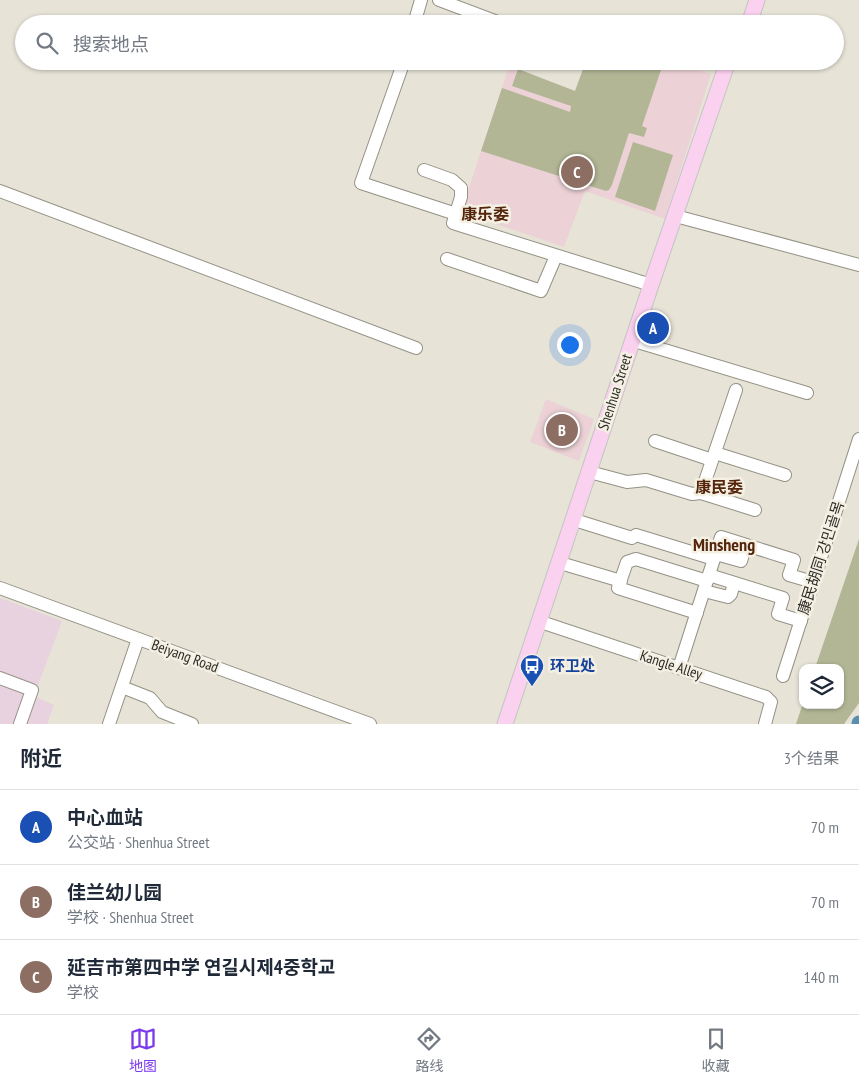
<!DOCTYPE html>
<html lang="zh">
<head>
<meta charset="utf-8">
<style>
	:root { --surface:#fff; --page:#f6f6f7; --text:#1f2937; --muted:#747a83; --line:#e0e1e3; --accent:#7c3aed }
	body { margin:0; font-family:"PT Sans Narrow","Noto Sans SC","Noto Sans KR",sans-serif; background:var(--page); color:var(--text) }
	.controls { position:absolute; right:15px; bottom:15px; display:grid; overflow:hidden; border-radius:10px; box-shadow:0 1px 4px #0004 }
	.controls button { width:45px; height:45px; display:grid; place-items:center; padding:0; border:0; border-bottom:1px solid var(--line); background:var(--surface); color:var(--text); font:25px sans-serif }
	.you { position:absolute; left:569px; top:344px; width:18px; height:18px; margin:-12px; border:4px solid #fff; border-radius:50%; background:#1a73e8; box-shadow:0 0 0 8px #1a73e833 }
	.badge { display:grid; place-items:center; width:32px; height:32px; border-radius:50%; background:var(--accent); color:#fff; font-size:16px; font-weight:700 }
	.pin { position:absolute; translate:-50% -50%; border:2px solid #fff; box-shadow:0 1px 5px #0006 }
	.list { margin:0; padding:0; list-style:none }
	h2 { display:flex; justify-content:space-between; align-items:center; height:65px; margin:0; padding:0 20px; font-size:21px }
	h2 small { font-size:16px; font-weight:400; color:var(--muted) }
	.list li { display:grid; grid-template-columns:32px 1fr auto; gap:15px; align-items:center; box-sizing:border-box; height:75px; padding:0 20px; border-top:1px solid var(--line) }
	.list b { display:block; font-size:19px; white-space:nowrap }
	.list p { margin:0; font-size:16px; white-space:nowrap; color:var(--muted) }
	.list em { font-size:16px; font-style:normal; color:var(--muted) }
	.icon { flex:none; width:28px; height:28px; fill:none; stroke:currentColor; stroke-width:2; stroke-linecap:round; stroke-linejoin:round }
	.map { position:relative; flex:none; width:859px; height:724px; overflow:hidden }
	.search { position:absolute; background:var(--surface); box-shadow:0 1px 4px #0004; left:15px; right:15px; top:15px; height:55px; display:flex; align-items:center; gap:12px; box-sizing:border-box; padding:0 18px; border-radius:28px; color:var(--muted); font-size:19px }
	.sheet { height:290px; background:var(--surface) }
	nav { display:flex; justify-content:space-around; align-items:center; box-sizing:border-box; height:70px; border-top:1px solid var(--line); background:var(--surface); font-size:14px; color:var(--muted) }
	nav a { display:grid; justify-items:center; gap:2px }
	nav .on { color:var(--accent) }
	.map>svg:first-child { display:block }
	.commercial { fill:#e8d2e0 }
	.education { fill:#ecd2d7 }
	.green { fill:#b2b695 }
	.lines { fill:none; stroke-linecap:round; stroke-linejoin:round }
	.river { stroke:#598eae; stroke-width:15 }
	.minor-casing { stroke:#949185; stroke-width:14 }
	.major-casing { stroke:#c4c4c3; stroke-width:17 }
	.minor { stroke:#fff; stroke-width:12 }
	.major { stroke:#fad1ef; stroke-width:15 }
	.labels { text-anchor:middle; stroke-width:5; stroke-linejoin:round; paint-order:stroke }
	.street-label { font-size:15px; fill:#2d2c27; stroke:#f4f0e4 }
	.transit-label { font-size:15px; font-weight:bold; fill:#164399; stroke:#f4f0e4; text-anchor:start }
	.neighbourhood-label { font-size:16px; font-weight:bold; fill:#54240b; stroke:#f4f0e4 }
	.quarter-label { font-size:18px; font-weight:bold; fill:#54240b; stroke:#f4f0e4 }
</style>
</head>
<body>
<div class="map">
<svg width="859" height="724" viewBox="0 0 859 724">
	<rect width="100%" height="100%" fill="#e7e3d7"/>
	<path class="commercial" d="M0,598L62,621L34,696L54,705L47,724H0Z"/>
	<g class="education">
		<path d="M586,61H676L711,74L665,219L585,191L564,247L461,212L509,66L575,91Z"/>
		<path d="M546,399L594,419L579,461L530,442Z"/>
	</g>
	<g class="green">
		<path d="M586,61H664L642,126L647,128L644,137L629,133L612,185L609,190L606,191L481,151L502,88L570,112L571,106L512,86L518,69L575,91Z"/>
		<path d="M633,142L673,155L655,211L615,197Z"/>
		<path d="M859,539V703L844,724H796L803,703V705H840V668H815Z"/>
	</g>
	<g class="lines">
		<path class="river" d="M859,724V723"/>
		<g class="minor-casing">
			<g id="minor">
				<path d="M439,0L503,24"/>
				<path d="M414,24L421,0"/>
				<path d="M404,61L361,183L456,214"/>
				<path d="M424,170L452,180L461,188V197L453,223L651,285"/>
				<path d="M0,191L416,348"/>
				<path d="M683,218L859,265"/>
				<path d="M447,259L541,291L556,256"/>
				<path d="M641,343L807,393"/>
				<path d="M655,441L712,460"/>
				<path d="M715,453L785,475"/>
				<path d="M597,474L627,482L646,480L692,494L701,493L755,510"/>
				<path d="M701,493L736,390"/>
				<path d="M581,522L632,538L636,535L714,559"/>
				<path d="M716,554L741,561L746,545"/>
				<path d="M567,565L621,581"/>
				<path d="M709,575L783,598L778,614L801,621"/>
				<path d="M0,588L370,724"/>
				<path d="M704,591L728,597L731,594L734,583"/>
				<path d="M697,613L618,588L627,562L636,559L707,581"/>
				<path d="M547,624L766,697L771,702L765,724"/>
				<path d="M679,668L721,537L794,560L789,575L813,582"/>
				<path d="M783,676L859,439"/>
				<path d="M0,678L32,690L20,724"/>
				<path d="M122,687L150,698L162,712L192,724"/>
				<path d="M109,724L138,639"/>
			</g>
		</g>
		<g class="major-casing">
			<g id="major">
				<path d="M749,24L757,0"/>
				<path d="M505,724L651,285L728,61"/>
			</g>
		</g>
		<use href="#minor" class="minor"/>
		<use href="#major" class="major"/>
	</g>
	<defs>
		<g id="bus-pin" transform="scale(1.25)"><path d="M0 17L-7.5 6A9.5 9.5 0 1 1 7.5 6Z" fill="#1a4fb4" stroke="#f4f0e4"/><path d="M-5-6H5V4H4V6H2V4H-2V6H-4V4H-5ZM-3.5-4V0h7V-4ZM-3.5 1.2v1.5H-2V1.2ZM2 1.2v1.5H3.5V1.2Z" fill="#fff"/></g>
	</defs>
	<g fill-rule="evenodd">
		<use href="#bus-pin" x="532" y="666"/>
	</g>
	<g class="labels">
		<g class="street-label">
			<text transform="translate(615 392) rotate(-72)" y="5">Shenhua Street</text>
			<text transform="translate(821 558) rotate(-72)" y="5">康民胡同 강민골목</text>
			<text transform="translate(185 656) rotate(20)" y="5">Beiyang Road</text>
			<text transform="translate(671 665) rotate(18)" y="5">Kangle Alley</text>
		</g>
		<g class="transit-label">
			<text x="550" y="671">环卫处</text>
		</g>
		<g class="neighbourhood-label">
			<text x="485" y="220">康乐委</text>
			<text x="719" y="493">康民委</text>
		</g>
		<g class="quarter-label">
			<text x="724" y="551">Minsheng</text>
		</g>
	</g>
</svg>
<div class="controls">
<button><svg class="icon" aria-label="layers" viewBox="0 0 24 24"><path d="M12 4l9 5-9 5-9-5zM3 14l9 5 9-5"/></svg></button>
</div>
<div class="you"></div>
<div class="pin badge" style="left:653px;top:328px;background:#1a4fb4">A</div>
<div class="pin badge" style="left:562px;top:430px;background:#8d6e63">B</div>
<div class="pin badge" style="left:577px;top:172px;background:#8d6e63">C</div>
<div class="search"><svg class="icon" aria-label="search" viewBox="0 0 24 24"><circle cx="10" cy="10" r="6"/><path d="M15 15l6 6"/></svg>搜索地点</div>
</div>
<section class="sheet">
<h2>附近<small>3个结果</small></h2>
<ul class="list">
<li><span class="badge" style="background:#1a4fb4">A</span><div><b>中心血站</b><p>公交站 · Shenhua Street</p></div><em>70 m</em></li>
<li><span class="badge" style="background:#8d6e63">B</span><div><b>佳兰幼儿园</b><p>学校 · Shenhua Street</p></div><em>70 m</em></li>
<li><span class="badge" style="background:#8d6e63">C</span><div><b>延吉市第四中学 연길시제4중학교</b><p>学校</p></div><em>140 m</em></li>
</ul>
</section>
<nav>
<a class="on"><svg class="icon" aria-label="map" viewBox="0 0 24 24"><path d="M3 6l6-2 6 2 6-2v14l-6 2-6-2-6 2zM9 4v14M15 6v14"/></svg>地图</a>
<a><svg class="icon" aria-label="directions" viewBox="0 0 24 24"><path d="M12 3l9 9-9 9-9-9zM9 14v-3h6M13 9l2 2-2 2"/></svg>路线</a>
<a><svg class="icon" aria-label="saved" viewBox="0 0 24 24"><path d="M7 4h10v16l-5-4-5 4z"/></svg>收藏</a>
</nav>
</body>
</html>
